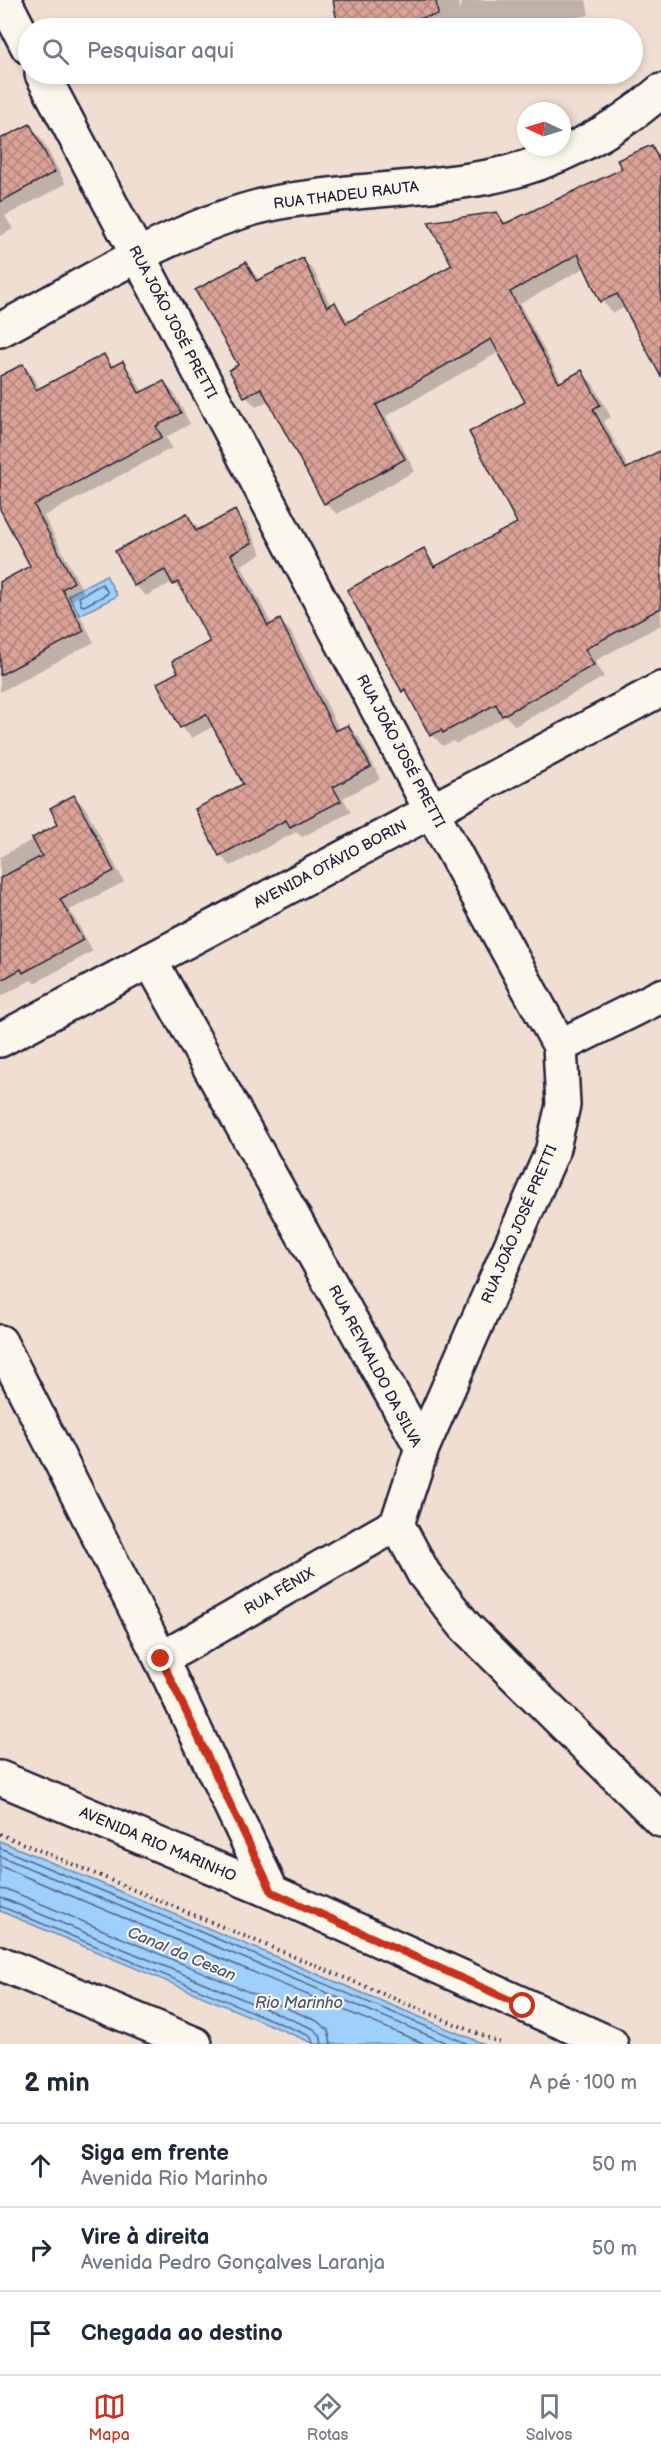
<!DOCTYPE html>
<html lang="pt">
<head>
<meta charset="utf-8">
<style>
	:root { --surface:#fff; --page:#f2f2f3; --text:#1f2937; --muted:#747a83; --line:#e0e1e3; --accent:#c8321e }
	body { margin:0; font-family:"Balsamiq Sans",sans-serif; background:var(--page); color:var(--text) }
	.compass { position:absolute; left:517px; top:102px; width:54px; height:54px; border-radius:50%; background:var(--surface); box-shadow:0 3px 9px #0003; rotate:274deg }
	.stop { position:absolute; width:18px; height:18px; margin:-14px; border:4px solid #c8321e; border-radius:50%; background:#fff }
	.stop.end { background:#c8321e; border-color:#fff; box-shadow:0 2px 6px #0008 }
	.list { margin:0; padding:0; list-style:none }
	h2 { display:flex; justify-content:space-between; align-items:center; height:78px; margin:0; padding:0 24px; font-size:26px }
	h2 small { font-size:20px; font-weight:400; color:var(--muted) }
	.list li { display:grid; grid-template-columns:39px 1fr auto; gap:18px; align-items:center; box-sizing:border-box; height:84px; padding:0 24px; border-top:2px solid var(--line) }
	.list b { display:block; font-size:22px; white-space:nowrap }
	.list p { margin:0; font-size:20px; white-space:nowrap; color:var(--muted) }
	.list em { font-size:20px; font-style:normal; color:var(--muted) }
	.icon { flex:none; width:33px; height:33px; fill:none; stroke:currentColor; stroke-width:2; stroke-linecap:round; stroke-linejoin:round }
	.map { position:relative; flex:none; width:661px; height:2044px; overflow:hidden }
	.search { position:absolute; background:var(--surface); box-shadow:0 3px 9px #0003; left:18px; right:18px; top:18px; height:66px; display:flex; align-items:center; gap:15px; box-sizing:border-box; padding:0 21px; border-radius:33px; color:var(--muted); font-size:22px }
	.sheet { height:330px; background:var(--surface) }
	nav { display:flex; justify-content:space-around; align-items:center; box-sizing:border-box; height:84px; border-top:2px solid var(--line); background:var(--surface); font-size:16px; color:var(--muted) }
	nav a { display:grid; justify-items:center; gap:3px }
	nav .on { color:var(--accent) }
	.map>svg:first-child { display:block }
	.water { fill:#9fcffb; stroke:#6d8aae; stroke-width:1.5 }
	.shadow { fill:#0003 }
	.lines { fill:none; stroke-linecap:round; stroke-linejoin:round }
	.shore { stroke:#546788; stroke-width:1.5 }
	.building { fill:url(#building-cross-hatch); stroke:#22223b; stroke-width:1.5 }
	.street-casing { stroke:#22223b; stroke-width:38 }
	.secondary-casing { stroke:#22223b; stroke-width:38 }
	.path { stroke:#22223b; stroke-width:4; stroke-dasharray:1.5 4.5; stroke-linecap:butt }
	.street { stroke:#fbf7ec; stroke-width:33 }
	.secondary { stroke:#fbf7ec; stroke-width:33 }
	.route { stroke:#c8321e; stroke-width:8 }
	.labels { text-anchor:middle; stroke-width:4.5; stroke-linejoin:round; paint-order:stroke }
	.street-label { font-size:15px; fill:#22223b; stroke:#fbf7ec }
	.water-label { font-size:16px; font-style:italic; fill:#485675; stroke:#fbf7ec }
</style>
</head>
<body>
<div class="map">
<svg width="661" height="2044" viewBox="0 0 661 2044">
	<defs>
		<pattern id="building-cross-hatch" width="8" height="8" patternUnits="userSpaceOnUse" patternTransform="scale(1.5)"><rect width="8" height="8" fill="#dba297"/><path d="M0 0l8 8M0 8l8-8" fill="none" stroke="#b1847c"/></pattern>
	</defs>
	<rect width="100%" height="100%" fill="#f1ded2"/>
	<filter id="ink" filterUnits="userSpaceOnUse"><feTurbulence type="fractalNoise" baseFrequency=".0167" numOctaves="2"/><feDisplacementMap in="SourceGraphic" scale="12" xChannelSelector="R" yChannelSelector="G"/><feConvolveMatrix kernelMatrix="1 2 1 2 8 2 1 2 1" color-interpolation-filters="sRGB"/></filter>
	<g filter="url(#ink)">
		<g class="water">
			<path d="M106,575L117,596L80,615L68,595Z"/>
			<path d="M0,1841L484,2044H315L0,1911Z"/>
		</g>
		<g class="shadow">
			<path d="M334,0H458L459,10L464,0H586L589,15L528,28H450L453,24L426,28H340Z"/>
			<path d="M30,126L41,138L66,184L5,216L13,229L0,236V142Z"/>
			<path d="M651,146L661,156V366L626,307L613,313L602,301L586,267L520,304L562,383L582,372L593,384L611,417L604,421L629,469L661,452V625L595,661L604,677L515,726L506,716L456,744L453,741L443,746L432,735L413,700L403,691L423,550L438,567L519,523L527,402L499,352L386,416L415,471L337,514L325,503L270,400L256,407L245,396L240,366L246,263L260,281L303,260L314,271L331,306L335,304L350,322L454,265L496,213L507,224L624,170Z"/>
			<path d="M104,356L115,367L122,363L133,374L143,393L163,383L174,393L190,424L166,437L172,448L44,516L84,593L72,600L94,642L0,692V584L32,567L0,506V377L23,365L33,376L40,389Z"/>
			<path d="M235,512L246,523L262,554L241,565L272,625L280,621L291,632L340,731L348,726L359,737L380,779L343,798L351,812L302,837L296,832L231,866L220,855L245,785L214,726L192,738L181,727L180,673L212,642L185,595L173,582L146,596L135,585L187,515L200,530Z"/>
			<path d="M74,797L85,807L124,882L70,910L93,951L35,983L31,980L0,997V857L60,825Z"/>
		</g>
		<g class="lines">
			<g class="shore">
				<path d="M102,584L107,591V594L84,606L81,605L79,597Z"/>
				<path d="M0,1848L468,2044"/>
				<path d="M0,1856L449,2044"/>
				<path d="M0,1866L425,2044"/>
				<path d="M0,1889L11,1891L317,2021L328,2030L331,2044"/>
				<path d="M0,1898L7,1900L314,2029L320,2035L322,2044"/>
				<path d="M0,1906L310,2036L314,2044"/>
			</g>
		</g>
		<g class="building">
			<path d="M333,0H436L438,15L363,28H338Z"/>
			<path d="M30,124L55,172L0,202V139Z"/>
			<path d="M652,145L661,165V377L617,294L600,302L578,254L510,292L559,383L582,370L600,405L593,409L626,469L661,450V608L585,649L594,665L502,716L496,704L443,733L441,730L430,736L405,689L402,692L347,590L424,548L434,567L517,523L469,432L525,402L491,339L376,405L405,459L324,504L261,388L244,397L229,370L238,365L195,290L246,262L256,281L303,258L327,307L335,302L346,323L452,265L428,222L497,212L504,224L622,169L617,160Z"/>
			<path d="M104,354L111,367L123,361L139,393L164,381L181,413L156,426L162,437L34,505L74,582L62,589L84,631L0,675V582L30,566L0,509V376L23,364L36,390Z"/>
			<path d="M235,510L252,543L231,554L268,626L280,619L335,731L348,725L371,767L333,787L341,801L290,827L286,820L219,856L195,809L243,784L206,714L180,728L157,683L178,672L172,661L210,642L178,582L173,585L165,570L134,586L115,551L187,513L196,531Z"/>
			<path d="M74,795L114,871L60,899L83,940L23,973L21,969L0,981V878L42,856L32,838L58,824L50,808Z"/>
		</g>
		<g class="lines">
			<g class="street-casing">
				<g id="street">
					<path d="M4,0L28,47"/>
					<path d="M42,74L431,810L560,1046L563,1105L552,1152L422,1448L397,1524L424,1574L465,1626L661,1820"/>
					<path d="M0,330C78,289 169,231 254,208C287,199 322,196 357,192C400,188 445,185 488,177C551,165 613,133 661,91"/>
					<path d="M150,960L422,1448"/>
					<path d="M560,1046L661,996"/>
					<path d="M0,1342L161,1659L272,1892"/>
					<path d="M161,1659L397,1524"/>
					<path d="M0,1778L272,1892L611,2044"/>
					<path d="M0,1963L195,2044"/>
				</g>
			</g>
			<g class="secondary-casing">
				<path id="secondary" d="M0,1040L661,689"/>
			</g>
			<path class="path" d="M0,1834L503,2044"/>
			<use href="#street" class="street"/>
			<use href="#secondary" class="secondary"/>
		</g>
	</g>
	<g class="lines" filter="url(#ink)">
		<path class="route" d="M161,1659L272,1892L523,2006"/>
	</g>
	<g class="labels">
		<g class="street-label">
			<text transform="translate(346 195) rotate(-7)" y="5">RUA THADEU RAUTA</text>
			<text transform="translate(173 322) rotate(62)" y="5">RUA JOÃO JOSÉ PRETTI</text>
			<text transform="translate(401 751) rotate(62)" y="5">RUA JOÃO JOSÉ PRETTI</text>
			<text transform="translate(330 864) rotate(-28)" y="5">AVENIDA OTÁVIO BORIN</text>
			<text transform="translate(519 1224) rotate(-67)" y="5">RUA JOÃO JOSÉ PRETTI</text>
			<text transform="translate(375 1366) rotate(62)" y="5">RUA REYNALDO DA SILVA</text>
			<text transform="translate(279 1591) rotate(-30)" y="5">RUA FÊNIX</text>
			<text transform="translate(158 1844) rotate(23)" y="5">AVENIDA RIO MARINHO</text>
		</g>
		<g class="water-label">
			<text transform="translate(182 1953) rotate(23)" y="6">Canal da Cesan</text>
			<text x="299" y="2008">Rio Marinho</text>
		</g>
	</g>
</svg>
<svg class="compass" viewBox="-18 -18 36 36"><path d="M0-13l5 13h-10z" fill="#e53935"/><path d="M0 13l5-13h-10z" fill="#747a83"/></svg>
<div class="stop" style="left:523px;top:2006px"></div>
<div class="stop end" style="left:161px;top:1659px"></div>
<div class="search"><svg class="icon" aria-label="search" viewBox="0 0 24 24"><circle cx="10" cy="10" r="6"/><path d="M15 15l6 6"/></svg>Pesquisar aqui</div>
</div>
<section class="sheet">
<h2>2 min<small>A pé · 100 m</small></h2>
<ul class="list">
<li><svg class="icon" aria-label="ahead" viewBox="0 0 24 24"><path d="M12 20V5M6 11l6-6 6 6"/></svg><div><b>Siga em frente</b><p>Avenida Rio Marinho</p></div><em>50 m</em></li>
<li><svg class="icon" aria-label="right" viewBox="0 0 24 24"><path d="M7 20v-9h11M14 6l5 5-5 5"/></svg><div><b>Vire à direita</b><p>Avenida Pedro Gonçalves Laranja</p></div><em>50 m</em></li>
<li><svg class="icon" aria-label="arrive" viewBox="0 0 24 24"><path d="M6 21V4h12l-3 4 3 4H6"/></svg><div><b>Chegada ao destino</b></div></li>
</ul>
</section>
<nav>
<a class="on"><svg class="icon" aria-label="map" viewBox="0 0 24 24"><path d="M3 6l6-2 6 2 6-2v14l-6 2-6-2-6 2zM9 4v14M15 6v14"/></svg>Mapa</a>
<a><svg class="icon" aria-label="directions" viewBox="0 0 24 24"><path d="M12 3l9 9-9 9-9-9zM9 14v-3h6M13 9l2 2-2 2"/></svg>Rotas</a>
<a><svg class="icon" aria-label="saved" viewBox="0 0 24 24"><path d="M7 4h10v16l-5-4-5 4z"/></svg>Salvos</a>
</nav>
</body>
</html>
